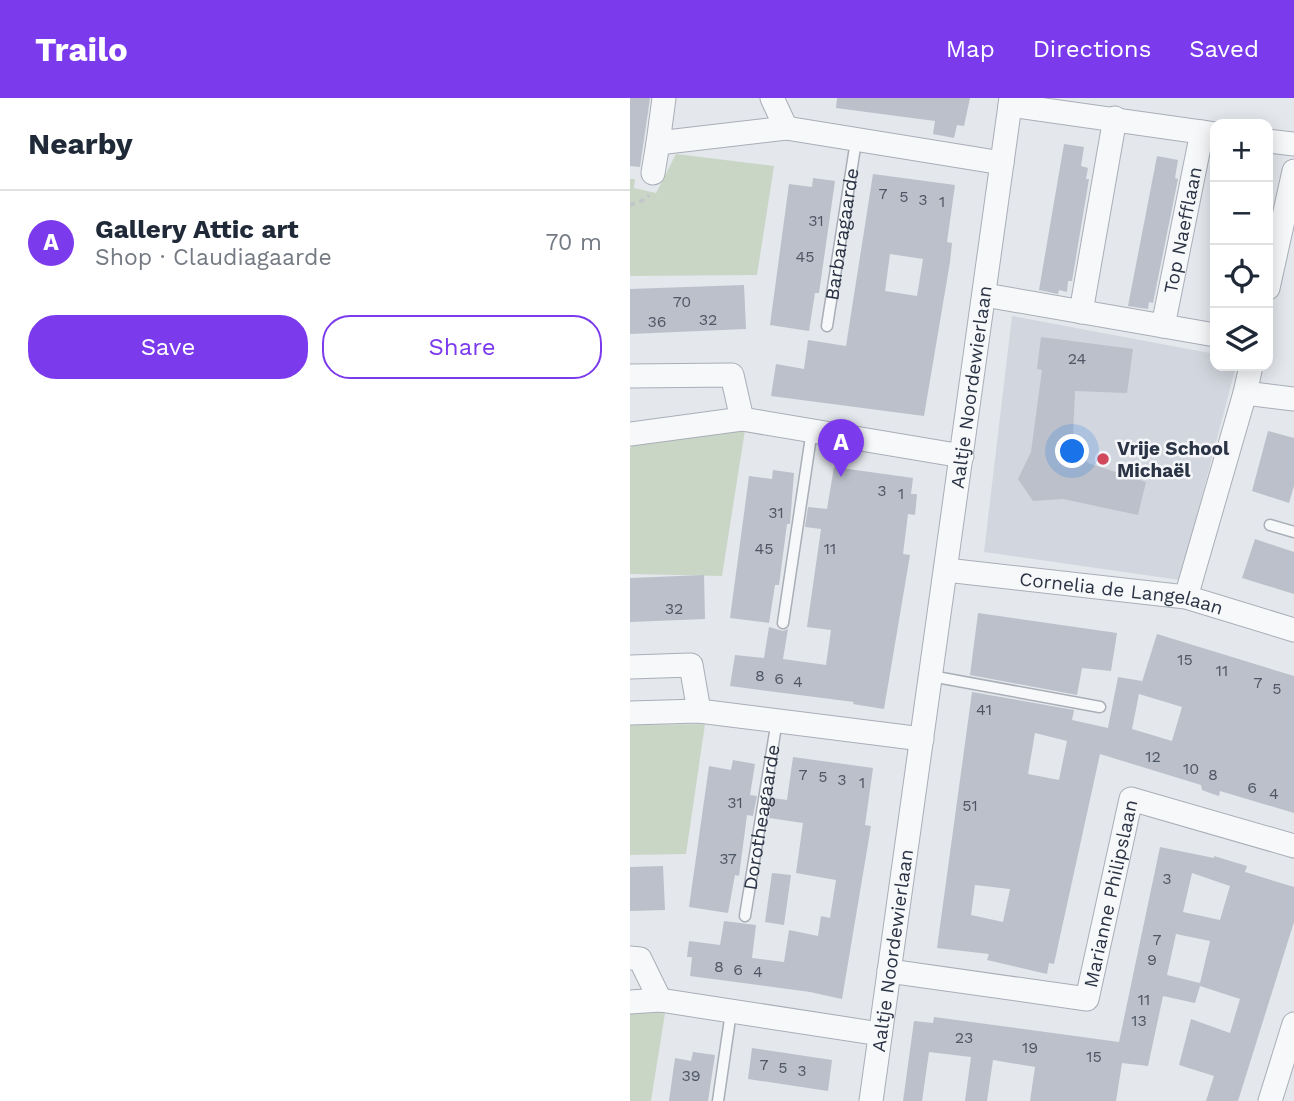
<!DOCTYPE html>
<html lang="en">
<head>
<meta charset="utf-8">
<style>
	:root { --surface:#fff; --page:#f6f6f7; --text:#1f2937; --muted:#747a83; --line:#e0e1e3; --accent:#7c3aed }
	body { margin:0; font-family:"Work Sans",sans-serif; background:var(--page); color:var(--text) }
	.controls { position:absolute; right:21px; top:21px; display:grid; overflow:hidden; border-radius:14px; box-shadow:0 4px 18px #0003 }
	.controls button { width:63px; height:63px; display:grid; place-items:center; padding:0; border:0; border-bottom:2px solid var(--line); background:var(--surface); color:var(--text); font:35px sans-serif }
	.you { position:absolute; left:443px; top:354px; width:24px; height:24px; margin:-18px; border:5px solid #fff; border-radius:50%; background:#1a73e8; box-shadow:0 0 0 10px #1a73e833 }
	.badge { display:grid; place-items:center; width:46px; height:46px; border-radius:50%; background:var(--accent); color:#fff; font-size:23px; font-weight:700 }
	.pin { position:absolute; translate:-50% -58px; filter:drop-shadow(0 2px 4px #0008) }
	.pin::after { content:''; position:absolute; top:37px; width:24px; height:21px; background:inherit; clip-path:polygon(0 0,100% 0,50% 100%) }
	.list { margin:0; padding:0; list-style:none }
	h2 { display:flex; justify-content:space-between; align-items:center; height:91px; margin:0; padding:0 28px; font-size:30px }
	h2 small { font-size:23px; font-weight:400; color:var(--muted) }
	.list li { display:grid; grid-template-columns:46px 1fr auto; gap:21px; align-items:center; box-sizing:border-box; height:105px; padding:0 28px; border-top:2px solid var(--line) }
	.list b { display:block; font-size:26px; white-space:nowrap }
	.list p { margin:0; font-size:23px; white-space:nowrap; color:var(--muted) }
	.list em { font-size:23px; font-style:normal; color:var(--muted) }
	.actions { display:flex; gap:14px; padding:21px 28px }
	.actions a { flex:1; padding:16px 0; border:2px solid var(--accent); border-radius:28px; text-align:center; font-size:24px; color:var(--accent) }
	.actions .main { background:var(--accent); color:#fff }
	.icon { flex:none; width:38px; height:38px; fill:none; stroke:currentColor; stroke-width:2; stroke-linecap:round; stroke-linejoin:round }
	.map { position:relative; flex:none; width:664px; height:1003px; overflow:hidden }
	header { display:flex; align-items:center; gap:42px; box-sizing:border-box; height:98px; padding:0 35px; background:var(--accent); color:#fff }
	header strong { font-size:33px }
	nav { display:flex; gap:38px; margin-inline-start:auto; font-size:24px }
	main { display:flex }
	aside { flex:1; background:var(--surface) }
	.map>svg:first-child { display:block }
	.built { fill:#d2d6de }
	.green { fill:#c9d6c5 }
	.building { fill:#bbc0ca; fill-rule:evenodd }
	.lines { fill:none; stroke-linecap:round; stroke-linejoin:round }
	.lane-casing { stroke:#a9aeb7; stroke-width:13 }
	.street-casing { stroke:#a9aeb7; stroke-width:25 }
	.path { stroke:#c2c5cb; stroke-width:3.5; stroke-dasharray:5 5; stroke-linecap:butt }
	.lane { stroke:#f7f8fa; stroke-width:10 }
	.street { stroke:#f7f8fa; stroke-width:23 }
	.poi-dot { fill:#d1495b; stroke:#f4f6f9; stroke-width:2.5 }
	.labels { text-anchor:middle; stroke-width:5; stroke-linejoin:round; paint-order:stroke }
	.number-label { font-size:16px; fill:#4f5766 }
	.street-label { font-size:19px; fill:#2b3445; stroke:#f4f6f9 }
	.poi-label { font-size:19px; font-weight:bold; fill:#2b3445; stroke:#f4f6f9; text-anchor:start }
</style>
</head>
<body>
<header>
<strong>Trailo</strong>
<nav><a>Map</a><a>Directions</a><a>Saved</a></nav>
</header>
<main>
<aside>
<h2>Nearby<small></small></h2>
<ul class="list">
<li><span class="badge">A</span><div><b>Gallery Attic art</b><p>Shop · Claudiagaarde</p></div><em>70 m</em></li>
</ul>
<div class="actions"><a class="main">Save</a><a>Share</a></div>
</aside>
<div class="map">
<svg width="664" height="1003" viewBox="0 0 664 1003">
	<rect width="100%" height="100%" fill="#e4e7ec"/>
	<path class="built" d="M382,218L585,256V268H606L550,482L354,454Z"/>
	<g class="green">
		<path d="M46,56L144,68L127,177L0,178V81H5L4,90L26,95Z"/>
		<path d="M101,330L115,332L92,478L0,476V350L5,345Z"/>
		<path d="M75,626L56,756L0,757V627Z"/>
		<path d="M25,914L35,915L21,1003H0V916Z"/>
	</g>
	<g class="building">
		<path d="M0,0H20L10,69L0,68Z"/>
		<path d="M207,0H340L334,28L327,27L324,40L303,36L305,23L206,10Z"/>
		<path d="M434,46L454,49L451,68L458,70L456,81H459L442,183H438L437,194L429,192L428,196L409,192Z"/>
		<path d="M527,58L548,62L545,80L548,81L523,205L519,204L518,211L498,208Z"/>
		<path d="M243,76L325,87L317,144L322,145L320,164L294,318L141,298L146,266L174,271L178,242L216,248ZM260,156L293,161L287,198L255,193Z"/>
		<path d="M183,80L205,83L189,195H185L179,233L140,227L159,86L182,89Z"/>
		<path d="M114,187L116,231L0,236V191Z"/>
		<path d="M411,239L503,251L497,295L445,293L443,338L444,346L458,365L516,384L508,417L433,401L403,403L388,381L401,354L412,272L407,271Z"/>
		<path d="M638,333L664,340V388L659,405L622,393Z"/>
		<path d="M204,369L283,380L281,396H287L285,417L278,416L273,456L280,457L254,611L223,606L224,604L100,588L105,557L134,560L139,529L153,533L158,531L153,561L196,567L201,532L177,529L191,431L175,429L178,409L197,411Z"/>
		<path d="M143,372L164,375L160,426H157L149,487H145L139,525L100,520L119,378L142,381Z"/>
		<path d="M625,441L664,454V496L612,480Z"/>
		<path d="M74,477L75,521L0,524V480Z"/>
		<path d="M348,515L487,535L481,573L452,570L447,597L340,577Z"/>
		<path d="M527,536L664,578V715L590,693L589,698L580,695L572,692L571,687L470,656L424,866L419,865L417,876L357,862L359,856L307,850L342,594L444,612L442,622L478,630L488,579L512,583L511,587ZM509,596L552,609L542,643L502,631ZM405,635L437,643L429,682L398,676ZM345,787L380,791L373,824L341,817Z"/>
		<path d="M163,659L243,670L235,727L241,728L212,901L180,894L60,878L62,859H57L59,843L90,847L94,823L126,827L122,860L154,864L159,832L188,838L191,818L200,820L206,782L166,775L173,725L139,720L142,700L157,702Z"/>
		<path d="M103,662L125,666L120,697L127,698L123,718L117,717L109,778L105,777L98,815L59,809L79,668L101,672Z"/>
		<path d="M530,749L584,760V758L617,768L615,774L664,789V824L608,1003H576L584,978L549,967L561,921L600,935L610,901L570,888L565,905L533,898L518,968L492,965L486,1003H400L405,969L363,962L357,1003H335L341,959L299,954L292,1003H273L284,923L303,925L304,919L489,944ZM562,775L600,788L590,822L553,814ZM546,836L580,843L570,885L537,877Z"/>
		<path d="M33,768L35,812L0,813V769Z"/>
		<path d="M142,775L161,777L154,827L135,824Z"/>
		<path d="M122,950L202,962L198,993L118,981Z"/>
		<path d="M63,954L85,957L78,1003H39L45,960L61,963Z"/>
	</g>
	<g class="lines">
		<g class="lane-casing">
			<g id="lane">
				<path id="s1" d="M197,228L226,43"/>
				<path d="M640,427L664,434"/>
				<path d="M153,525L182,332"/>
				<path d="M301,578L470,609"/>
				<path id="s2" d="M115,818L147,622"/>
				<path d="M88,1003L101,914"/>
			</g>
		</g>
		<g class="street-casing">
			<g id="street">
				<path d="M34,0L28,45L156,30L372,65"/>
				<path d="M142,0L156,30"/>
				<path d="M380,7L585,36"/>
				<path d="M638,43L664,46"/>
				<path d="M23,75L28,45"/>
				<path d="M638,190L664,73"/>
				<path d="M355,197L585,237"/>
				<path d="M451,214L485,20"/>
				<path id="s3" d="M533,228L572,34"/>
				<path d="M0,278L102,277L112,321"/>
				<path d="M615,295L664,301"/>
				<path d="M0,336L112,321L332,358"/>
				<path id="s4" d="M316,472L556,499L664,532"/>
				<path d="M556,499L615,295L621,268"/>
				<path d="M0,569L61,567L69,613"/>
				<path d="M0,615L69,613L292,641"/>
				<path d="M0,860L10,861L30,902"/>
				<path id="s5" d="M259,873L457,901L501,701L664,748"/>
				<path d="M0,904L30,902L250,936"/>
				<path id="s6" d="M241,1003L381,0"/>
				<path d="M640,1003L664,926"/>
			</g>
		</g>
		<path class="path" d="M0,107L16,101L19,97"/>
		<use href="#lane" class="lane"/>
		<use href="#street" class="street"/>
	</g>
	<circle class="poi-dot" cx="473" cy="361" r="7"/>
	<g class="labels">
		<g class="number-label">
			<text x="253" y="101">7</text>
			<text x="274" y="104">5</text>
			<text x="293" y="107">3</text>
			<text x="312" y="109">1</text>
			<text x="186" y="128">31</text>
			<text x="175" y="164">45</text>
			<text x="52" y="209">70</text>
			<text x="78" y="227">32</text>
			<text x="27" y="229">36</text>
			<text x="447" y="266">24</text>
			<text x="252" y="398">3</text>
			<text x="271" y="401">1</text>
			<text x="146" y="420">31</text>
			<text x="134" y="456">45</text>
			<text x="200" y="456">11</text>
			<text x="44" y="516">32</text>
			<text x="555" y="567">15</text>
			<text x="592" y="578">11</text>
			<text x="130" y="583">8</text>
			<text x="149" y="586">6</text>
			<text x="168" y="589">4</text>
			<text x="628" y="590">7</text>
			<text x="647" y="596">5</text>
			<text x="354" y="617">41</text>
			<text x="523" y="664">12</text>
			<text x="561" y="676">10</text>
			<text x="173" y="682">7</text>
			<text x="583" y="682">8</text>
			<text x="193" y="684">5</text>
			<text x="212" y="687">3</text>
			<text x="232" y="690">1</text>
			<text x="622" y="695">6</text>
			<text x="644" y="701">4</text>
			<text x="105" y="710">31</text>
			<text x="340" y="713">51</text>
			<text x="98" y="766">37</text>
			<text x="537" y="786">3</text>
			<text x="527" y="847">7</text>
			<text x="522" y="867">9</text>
			<text x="89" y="874">8</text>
			<text x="108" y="877">6</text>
			<text x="128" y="879">4</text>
			<text x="514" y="907">11</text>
			<text x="509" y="928">13</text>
			<text x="334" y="945">23</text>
			<text x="400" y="955">19</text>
			<text x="464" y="964">15</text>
			<text x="134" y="972">7</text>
			<text x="153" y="975">5</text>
			<text x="172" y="978">3</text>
			<text x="61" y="983">39</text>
		</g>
		<g class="street-label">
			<text dy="7" stroke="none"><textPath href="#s3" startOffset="98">Top Naefflaan</textPath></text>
			<text dy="7" stroke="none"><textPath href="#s1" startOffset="93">Barbaragaarde</textPath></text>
			<text dy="7" stroke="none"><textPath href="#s6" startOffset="721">Aaltje Noordewierlaan</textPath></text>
			<text dy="7" stroke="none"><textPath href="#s4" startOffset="177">Cornelia de Langelaan</textPath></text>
			<text dy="7" stroke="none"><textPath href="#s2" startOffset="100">Dorotheagaarde</textPath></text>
			<text dy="7" stroke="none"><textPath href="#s5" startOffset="308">Marianne Philipslaan</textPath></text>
			<text dy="7" stroke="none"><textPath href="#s6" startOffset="152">Aaltje Noordewierlaan</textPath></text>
		</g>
		<g class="poi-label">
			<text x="487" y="357">Vrije School<tspan x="487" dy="22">Michaël</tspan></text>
		</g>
	</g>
</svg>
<div class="controls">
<button>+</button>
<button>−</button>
<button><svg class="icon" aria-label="locate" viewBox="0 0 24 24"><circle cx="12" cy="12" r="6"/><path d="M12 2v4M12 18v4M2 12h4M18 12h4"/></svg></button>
<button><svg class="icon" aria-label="layers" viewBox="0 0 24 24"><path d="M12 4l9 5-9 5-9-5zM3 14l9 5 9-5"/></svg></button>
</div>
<div class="you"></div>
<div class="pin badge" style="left:211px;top:379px">A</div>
</div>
</main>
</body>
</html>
